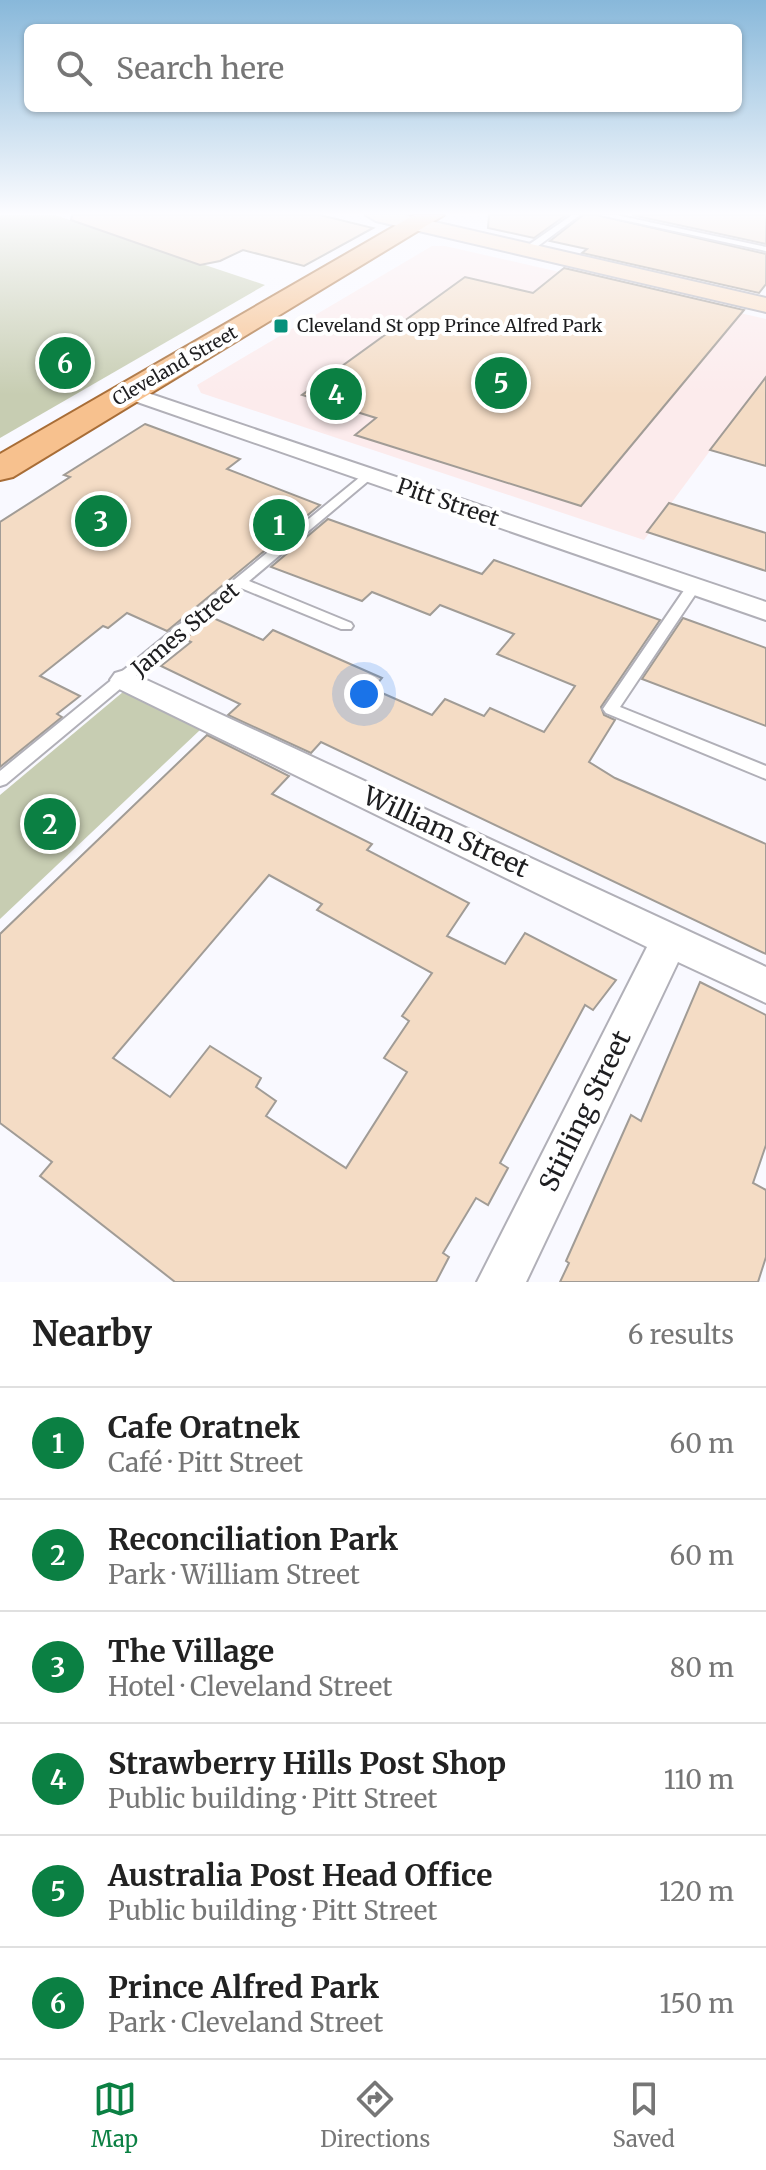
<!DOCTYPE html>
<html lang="en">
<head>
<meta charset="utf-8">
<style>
	:root { --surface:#fff; --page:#f2f2f2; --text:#222; --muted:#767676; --line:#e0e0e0; --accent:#0b8043 }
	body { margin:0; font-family:Merriweather,serif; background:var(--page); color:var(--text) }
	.you { position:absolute; left:364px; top:694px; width:28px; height:28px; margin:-20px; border:6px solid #fff; border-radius:50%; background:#1a73e8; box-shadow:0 0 0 12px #1a73e833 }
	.badge { display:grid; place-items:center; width:52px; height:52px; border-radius:50%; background:var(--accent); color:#fff; font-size:26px; font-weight:700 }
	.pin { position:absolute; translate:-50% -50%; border:4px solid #fff; box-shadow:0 2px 8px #0006 }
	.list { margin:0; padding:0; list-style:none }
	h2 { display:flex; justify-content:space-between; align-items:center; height:104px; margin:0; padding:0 32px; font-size:34px }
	h2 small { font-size:26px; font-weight:400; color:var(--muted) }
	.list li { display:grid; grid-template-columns:52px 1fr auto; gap:24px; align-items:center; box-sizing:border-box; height:112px; padding:0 32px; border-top:2px solid var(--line) }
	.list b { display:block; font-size:30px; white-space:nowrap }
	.list p { margin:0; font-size:26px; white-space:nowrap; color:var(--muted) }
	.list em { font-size:26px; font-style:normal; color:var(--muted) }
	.icon { flex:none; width:44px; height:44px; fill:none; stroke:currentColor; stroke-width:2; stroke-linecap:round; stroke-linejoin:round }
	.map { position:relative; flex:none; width:766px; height:1282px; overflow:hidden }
	.search { position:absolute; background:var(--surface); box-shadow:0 2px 6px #0004; left:24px; right:24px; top:24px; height:88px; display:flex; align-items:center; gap:20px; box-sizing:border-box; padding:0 28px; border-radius:12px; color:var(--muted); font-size:30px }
	.sheet { height:776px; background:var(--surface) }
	nav { display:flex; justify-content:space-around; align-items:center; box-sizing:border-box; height:112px; border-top:2px solid var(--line); background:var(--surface); font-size:22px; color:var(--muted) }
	nav a { display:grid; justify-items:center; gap:4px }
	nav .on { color:var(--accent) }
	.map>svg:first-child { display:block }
	.commercial { fill:#fcebec }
	.green { fill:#c7cdb2 }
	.building { fill:#f4dcc5; stroke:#a19c96; stroke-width:2; fill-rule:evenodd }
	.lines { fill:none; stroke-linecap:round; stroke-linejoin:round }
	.lane-casing { stroke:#b1b0b8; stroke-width:4 }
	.street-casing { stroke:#b1b0b8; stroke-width:4 }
	.secondary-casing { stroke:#b1b0b8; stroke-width:4 }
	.primary-casing { stroke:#a86d37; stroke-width:4 }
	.lane { fill:#fff; fill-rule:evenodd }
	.street { fill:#fff; fill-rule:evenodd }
	.secondary { fill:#fbe0c7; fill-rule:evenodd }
	.primary { fill:#f7c18e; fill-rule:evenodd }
	.poi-dot { fill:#06917b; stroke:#fff; stroke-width:3 }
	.labels { text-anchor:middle; stroke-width:8; stroke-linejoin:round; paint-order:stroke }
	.far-poi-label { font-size:18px; fill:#1e1e20; stroke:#fff; text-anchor:start }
	.far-street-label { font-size:18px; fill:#1e1e20; stroke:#fff }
	.street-label { font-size:22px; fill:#1e1e20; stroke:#fff }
	.near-street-label { font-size:26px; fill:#1e1e20; stroke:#fff }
</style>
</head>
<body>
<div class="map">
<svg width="766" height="1282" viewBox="0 0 766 1282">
	<rect width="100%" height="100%" fill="#f9f9ff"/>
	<path class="commercial" d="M432,246H445L766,319V375L644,540L201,393L197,385Z"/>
	<g class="green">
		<path d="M0,215H55L265,285L0,438Z"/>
		<path d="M123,692L200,730L0,919V795Z"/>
	</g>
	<g class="building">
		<path d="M72,215H320L373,228L304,266L243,250L220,261L200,265L71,220Z"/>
		<path d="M489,215H566L534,238L488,228Z"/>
		<path d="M583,215H597L766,254V284L759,293L582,253L587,249L550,241Z"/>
		<path d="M632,215H766V244Z"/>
		<path d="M564,268L744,310L581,506L355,435L376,418L302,395L465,277L533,293Z"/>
		<path d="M766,377V466L710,450Z"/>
		<path d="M145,424L240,459L227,469L320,505L167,631L127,613L108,628L103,626L40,676L80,696L57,714L62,717L0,767V522L70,477L64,475Z"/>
		<path d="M669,503L766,533V571L647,532Z"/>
		<path d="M328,519L482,574L494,560L660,620L601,707L604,715L615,720L589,762L615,778L766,844V954L321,742L311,753L228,715L240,704L161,666L191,642L185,639L211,617L263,640L273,630L382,678L373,689L432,715L445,699L484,716L490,708L544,732L575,686L497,654L514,634L440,605L430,615L372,592L362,601L271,567Z"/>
		<path d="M683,618L766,648V726L642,679Z"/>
		<path d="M207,735L289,776L272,794L372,844L367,850L469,903L447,936L505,964L525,933L616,980L593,1010L585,1005L500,1163L508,1168L488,1205L476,1198L443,1253L449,1257L436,1282H175L40,1176L52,1162L0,1123V934ZM269,875L322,904L317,910L432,973L402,1016L409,1021L384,1058L407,1072L346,1168L266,1116L276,1101L256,1087L261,1078L210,1046L170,1097L113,1058Z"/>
		<path d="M700,982L766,1015V1145L753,1183L766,1190V1257L758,1282H560L569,1263L566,1261L619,1142L631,1115L641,1121Z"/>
	</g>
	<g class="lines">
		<g class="lane-casing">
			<g id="lane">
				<path d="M572,215H580L530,252H524V248Z"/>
				<path d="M600,215H616L766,247V251Z"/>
				<path d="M369,472L375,475L373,477L249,581L351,623L353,626L351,629H341L241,588L6,784L0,786V771L365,473Z"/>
				<path d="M694,582L701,586L620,707L766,766V779L606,713L603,709L689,583Z"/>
			</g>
		</g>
		<g class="street-casing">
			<g id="street">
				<path d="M130,387L766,602V620L123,397L120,393Z"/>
				<path d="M125,670L766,967V1003L678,962L526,1282H477L647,947L115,687L110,680L115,673Z"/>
			</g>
		</g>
		<g class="secondary-casing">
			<path id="secondary" d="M366,215H404L766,298V312L376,221Z"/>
		</g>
		<g class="primary-casing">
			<path id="primary" d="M414,215H444L13,477L0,480V454Z"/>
		</g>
		<use href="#lane" class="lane"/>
		<use href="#street" class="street"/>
		<use href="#secondary" class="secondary"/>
		<use href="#primary" class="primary"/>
	</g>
	<linearGradient id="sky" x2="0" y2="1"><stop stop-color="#88b8da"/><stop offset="0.54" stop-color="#fcfcff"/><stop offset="1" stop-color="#fcfcff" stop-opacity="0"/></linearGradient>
	<rect width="766" height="395" fill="url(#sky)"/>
	<rect class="poi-dot" x="273" y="318" width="16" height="16" rx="4"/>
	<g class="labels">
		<g class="far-poi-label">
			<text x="297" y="332">Cleveland St opp Prince Alfred Park</text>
		</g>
		<g class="far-street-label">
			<text transform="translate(175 366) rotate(-30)" y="6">Cleveland Street</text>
		</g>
		<g class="street-label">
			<text transform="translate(448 502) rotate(19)" y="8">Pitt Street</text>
			<text transform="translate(185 629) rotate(-40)" y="8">James Street</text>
		</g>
		<g class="near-street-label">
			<text transform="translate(446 832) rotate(25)" y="9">William Street</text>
			<text transform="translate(585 1111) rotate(-64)" y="9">Stirling Street</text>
		</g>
	</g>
</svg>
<div class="you"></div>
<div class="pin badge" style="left:279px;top:525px">1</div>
<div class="pin badge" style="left:50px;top:824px">2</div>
<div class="pin badge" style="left:101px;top:521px">3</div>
<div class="pin badge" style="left:336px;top:394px">4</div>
<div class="pin badge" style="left:501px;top:383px">5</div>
<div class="pin badge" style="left:65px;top:363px">6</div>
<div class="search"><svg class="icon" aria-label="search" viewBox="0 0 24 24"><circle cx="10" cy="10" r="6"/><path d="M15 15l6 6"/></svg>Search here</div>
</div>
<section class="sheet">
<h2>Nearby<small>6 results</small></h2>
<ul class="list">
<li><span class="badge">1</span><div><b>Cafe Oratnek</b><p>Café · Pitt Street</p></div><em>60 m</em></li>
<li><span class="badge">2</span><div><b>Reconciliation Park</b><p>Park · William Street</p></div><em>60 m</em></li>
<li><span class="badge">3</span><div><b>The Village</b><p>Hotel · Cleveland Street</p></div><em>80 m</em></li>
<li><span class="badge">4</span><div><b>Strawberry Hills Post Shop</b><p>Public building · Pitt Street</p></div><em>110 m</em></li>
<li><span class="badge">5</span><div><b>Australia Post Head Office</b><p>Public building · Pitt Street</p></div><em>120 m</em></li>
<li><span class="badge">6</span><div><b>Prince Alfred Park</b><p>Park · Cleveland Street</p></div><em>150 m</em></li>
</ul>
</section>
<nav>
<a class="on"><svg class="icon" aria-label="map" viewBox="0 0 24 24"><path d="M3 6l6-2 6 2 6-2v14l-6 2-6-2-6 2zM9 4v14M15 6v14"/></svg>Map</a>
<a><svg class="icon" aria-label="directions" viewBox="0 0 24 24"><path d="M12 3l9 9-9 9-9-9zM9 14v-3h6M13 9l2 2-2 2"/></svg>Directions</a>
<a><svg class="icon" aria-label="saved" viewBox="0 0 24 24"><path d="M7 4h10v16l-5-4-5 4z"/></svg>Saved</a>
</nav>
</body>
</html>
